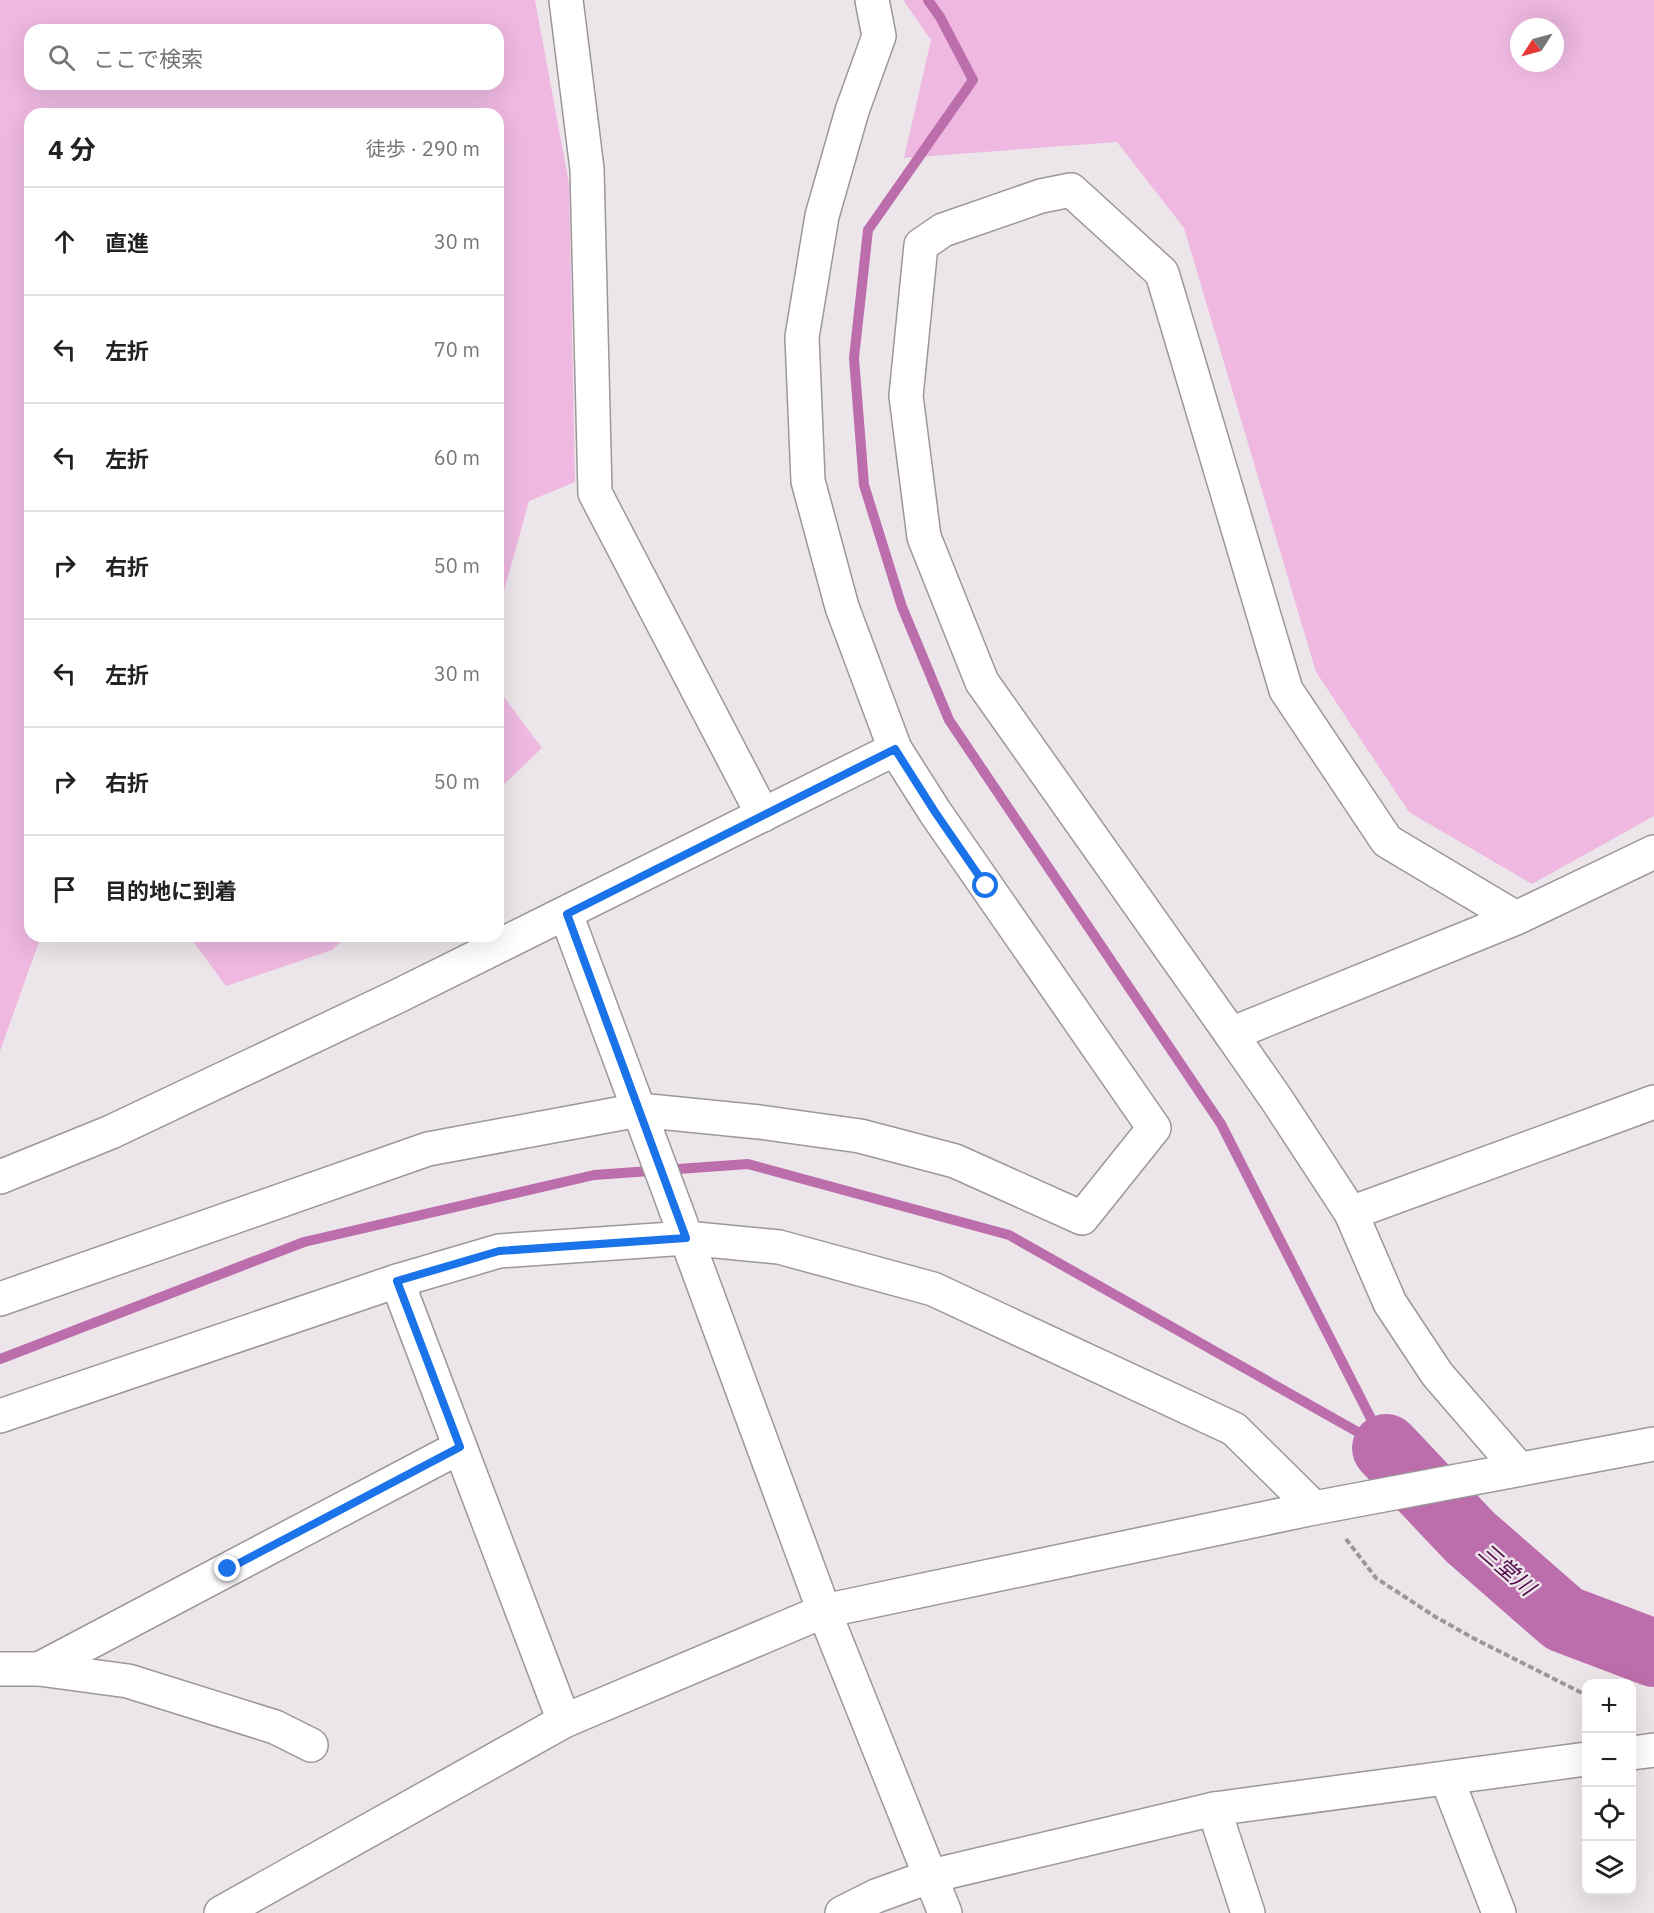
<!DOCTYPE html>
<html lang="ja">
<head>
<meta charset="utf-8">
<style>
	:root { --surface:#fff; --page:#f6f6f6; --text:#222; --muted:#767676; --line:#e0e0e0 }
	body { margin:0; font-family:"IBM Plex Sans","Noto Sans JP",sans-serif; background:var(--page); color:var(--text) }
	.controls { position:absolute; right:18px; bottom:18px; display:grid; overflow:hidden; border-radius:12px; box-shadow:0 6px 24px #0002 }
	.controls button { width:54px; height:54px; display:grid; place-items:center; padding:0; border:0; border-bottom:2px solid var(--line); background:var(--surface); color:var(--text); font:30px sans-serif }
	.compass { position:absolute; left:1510px; top:18px; width:54px; height:54px; border-radius:50%; background:var(--surface); box-shadow:0 6px 24px #0002; rotate:234deg }
	.stop { position:absolute; width:18px; height:18px; margin:-14px; border:4px solid #1a73e8; border-radius:50%; background:#fff }
	.stop.end { background:#1a73e8; border-color:#fff; box-shadow:0 2px 6px #0008 }
	.list { margin:0; padding:0; list-style:none }
	h2 { display:flex; justify-content:space-between; align-items:center; height:78px; margin:0; padding:0 24px; font-size:26px }
	h2 small { font-size:20px; font-weight:400; color:var(--muted) }
	.list li { display:grid; grid-template-columns:39px 1fr auto; gap:18px; align-items:center; box-sizing:border-box; height:108px; padding:0 24px; border-top:2px solid var(--line) }
	.list b { display:block; font-size:22px; white-space:nowrap }
	.list em { font-size:20px; font-style:normal; color:var(--muted) }
	.icon { flex:none; width:33px; height:33px; fill:none; stroke:currentColor; stroke-width:2; stroke-linecap:round; stroke-linejoin:round }
	.map { position:relative; flex:none; width:1654px; height:1913px; overflow:hidden }
	.search { position:absolute; background:var(--surface); box-shadow:0 6px 24px #0002; left:24px; top:24px; width:480px; height:66px; display:flex; align-items:center; gap:15px; box-sizing:border-box; padding:0 21px; border-radius:18px; color:var(--muted); font-size:22px }
	.panel { position:absolute; background:var(--surface); box-shadow:0 6px 24px #0002; left:24px; top:108px; width:480px; height:834px; border-radius:18px }
	.map>svg:first-child { display:block }
	.green { fill:#eeb8e1; fill-rule:evenodd }
	.lines { fill:none; stroke-linecap:round; stroke-linejoin:round }
	.stream { stroke:#bc6dab; stroke-width:10 }
	.river { stroke:#bc6dab; stroke-width:68 }
	.minor-casing { stroke:#9d969b; stroke-width:36 }
	.tertiary-casing { stroke:#9d969b; stroke-width:36 }
	.path { stroke:#9c979b; stroke-width:4; stroke-dasharray:6 3; stroke-linecap:butt }
	.minor { stroke:#fff; stroke-width:33 }
	.tertiary { stroke:#fff; stroke-width:33 }
	.route { stroke:#1a73e8; stroke-width:8 }
	.labels { text-anchor:middle; stroke-width:5; stroke-linejoin:round; paint-order:stroke }
	.water-label { font-size:22px; font-style:italic; fill:#540a4a; stroke:#ece5ea }
</style>
</head>
<body>
<div class="map">
<svg width="1654" height="1913" viewBox="0 0 1654 1913">
	<rect width="100%" height="100%" fill="#ece5ea"/>
	<g class="green">
		<path d="M0,0H535L569,184L575,482L529,501L498,612V114H30V936H41L0,1051ZM30,30H498V84H30Z"/>
		<path d="M903,0H1654V816L1532,884L1409,812L1316,672L1184,228L1117,142L904,158L931,40ZM1519,27H1555V63H1519Z"/>
		<path d="M498,689L542,748L498,790Z"/>
		<path d="M189,936H347L332,950L226,986Z"/>
	</g>
	<g class="lines">
		<g class="stream">
			<path d="M928,0L940,17L973,80L868,230L854,358L864,485L902,607L949,720L1221,1124L1386,1448"/>
			<path d="M0,1359L304,1242L594,1175L748,1164L1009,1235L1386,1448"/>
		</g>
		<path class="river" d="M1386,1448L1470,1537L1564,1619L1654,1653"/>
		<g class="minor-casing">
			<g id="minor">
				<path d="M566,0L587,169L595,493L763,815"/>
				<path d="M566,914L676,1210"/>
				<path d="M1516,918L1387,841L1286,690L1162,273L1071,190L1041,196L943,230L921,245L906,396L924,537L982,682L1231,1034L1516,918L1654,852"/>
				<path d="M1231,1034L1277,1100L1351,1213L1390,1303L1437,1374L1519,1469"/>
				<path d="M0,1177L111,1132L396,997L895,749"/>
				<path d="M1351,1213L1654,1102"/>
				<path d="M397,1281L564,1721"/>
				<path d="M0,1299L428,1149L639,1110L759,1122L860,1136L955,1161L1082,1218L1154,1128L935,812L895,749L842,607L808,481L802,337L822,216L852,111L879,36L872,0"/>
				<path d="M0,1416L397,1281L499,1251L686,1238L779,1247L933,1289L1234,1429L1314,1508"/>
				<path d="M0,1669H39L128,1681L275,1727L311,1745"/>
				<path d="M39,1669L460,1447"/>
				<path d="M1632,1753L1654,1750"/>
				<path d="M1447,1779L1499,1913"/>
				<path d="M1214,1809L1248,1913"/>
				<path d="M842,1913L876,1896L931,1876L1214,1809L1586,1759"/>
			</g>
		</g>
		<g class="tertiary-casing">
			<g id="tertiary">
				<path d="M676,1210L824,1611L945,1913"/>
				<path d="M221,1913L564,1721L824,1611L1314,1508L1654,1444"/>
			</g>
		</g>
		<path class="path" d="M1346,1539L1376,1578L1434,1616L1473,1638L1586,1695"/>
		<use href="#minor" class="minor"/>
		<use href="#tertiary" class="tertiary"/>
	</g>
	<g class="lines">
		<path class="route" d="M228,1569L460,1447L397,1281L499,1251L686,1238L567,914L895,749L935,812L986,886"/>
	</g>
	<g class="labels">
		<g class="water-label">
			<text transform="translate(1507 1569) rotate(41)" y="8">三堂川</text>
		</g>
	</g>
</svg>
<div class="controls">
<button>+</button>
<button>−</button>
<button><svg class="icon" aria-label="locate" viewBox="0 0 24 24"><circle cx="12" cy="12" r="6"/><path d="M12 2v4M12 18v4M2 12h4M18 12h4"/></svg></button>
<button><svg class="icon" aria-label="layers" viewBox="0 0 24 24"><path d="M12 4l9 5-9 5-9-5zM3 14l9 5 9-5"/></svg></button>
</div>
<svg class="compass" viewBox="-18 -18 36 36"><path d="M0-13l5 13h-10z" fill="#e53935"/><path d="M0 13l5-13h-10z" fill="#767676"/></svg>
<div class="stop" style="left:986px;top:886px"></div>
<div class="stop end" style="left:228px;top:1569px"></div>
<div class="search"><svg class="icon" aria-label="search" viewBox="0 0 24 24"><circle cx="10" cy="10" r="6"/><path d="M15 15l6 6"/></svg>ここで検索</div>
<section class="panel">
<h2>4 分<small>徒歩 · 290 m</small></h2>
<ul class="list">
<li><svg class="icon" aria-label="ahead" viewBox="0 0 24 24"><path d="M12 20V5M6 11l6-6 6 6"/></svg><div><b>直進</b></div><em>30 m</em></li>
<li><svg class="icon" aria-label="left" viewBox="0 0 24 24"><path d="M17 20v-9H6M10 6l-5 5 5 5"/></svg><div><b>左折</b></div><em>70 m</em></li>
<li><svg class="icon" aria-label="left" viewBox="0 0 24 24"><path d="M17 20v-9H6M10 6l-5 5 5 5"/></svg><div><b>左折</b></div><em>60 m</em></li>
<li><svg class="icon" aria-label="right" viewBox="0 0 24 24"><path d="M7 20v-9h11M14 6l5 5-5 5"/></svg><div><b>右折</b></div><em>50 m</em></li>
<li><svg class="icon" aria-label="left" viewBox="0 0 24 24"><path d="M17 20v-9H6M10 6l-5 5 5 5"/></svg><div><b>左折</b></div><em>30 m</em></li>
<li><svg class="icon" aria-label="right" viewBox="0 0 24 24"><path d="M7 20v-9h11M14 6l5 5-5 5"/></svg><div><b>右折</b></div><em>50 m</em></li>
<li><svg class="icon" aria-label="arrive" viewBox="0 0 24 24"><path d="M6 21V4h12l-3 4 3 4H6"/></svg><div><b>目的地に到着</b></div></li>
</ul>
</section>
</div>
</body>
</html>
